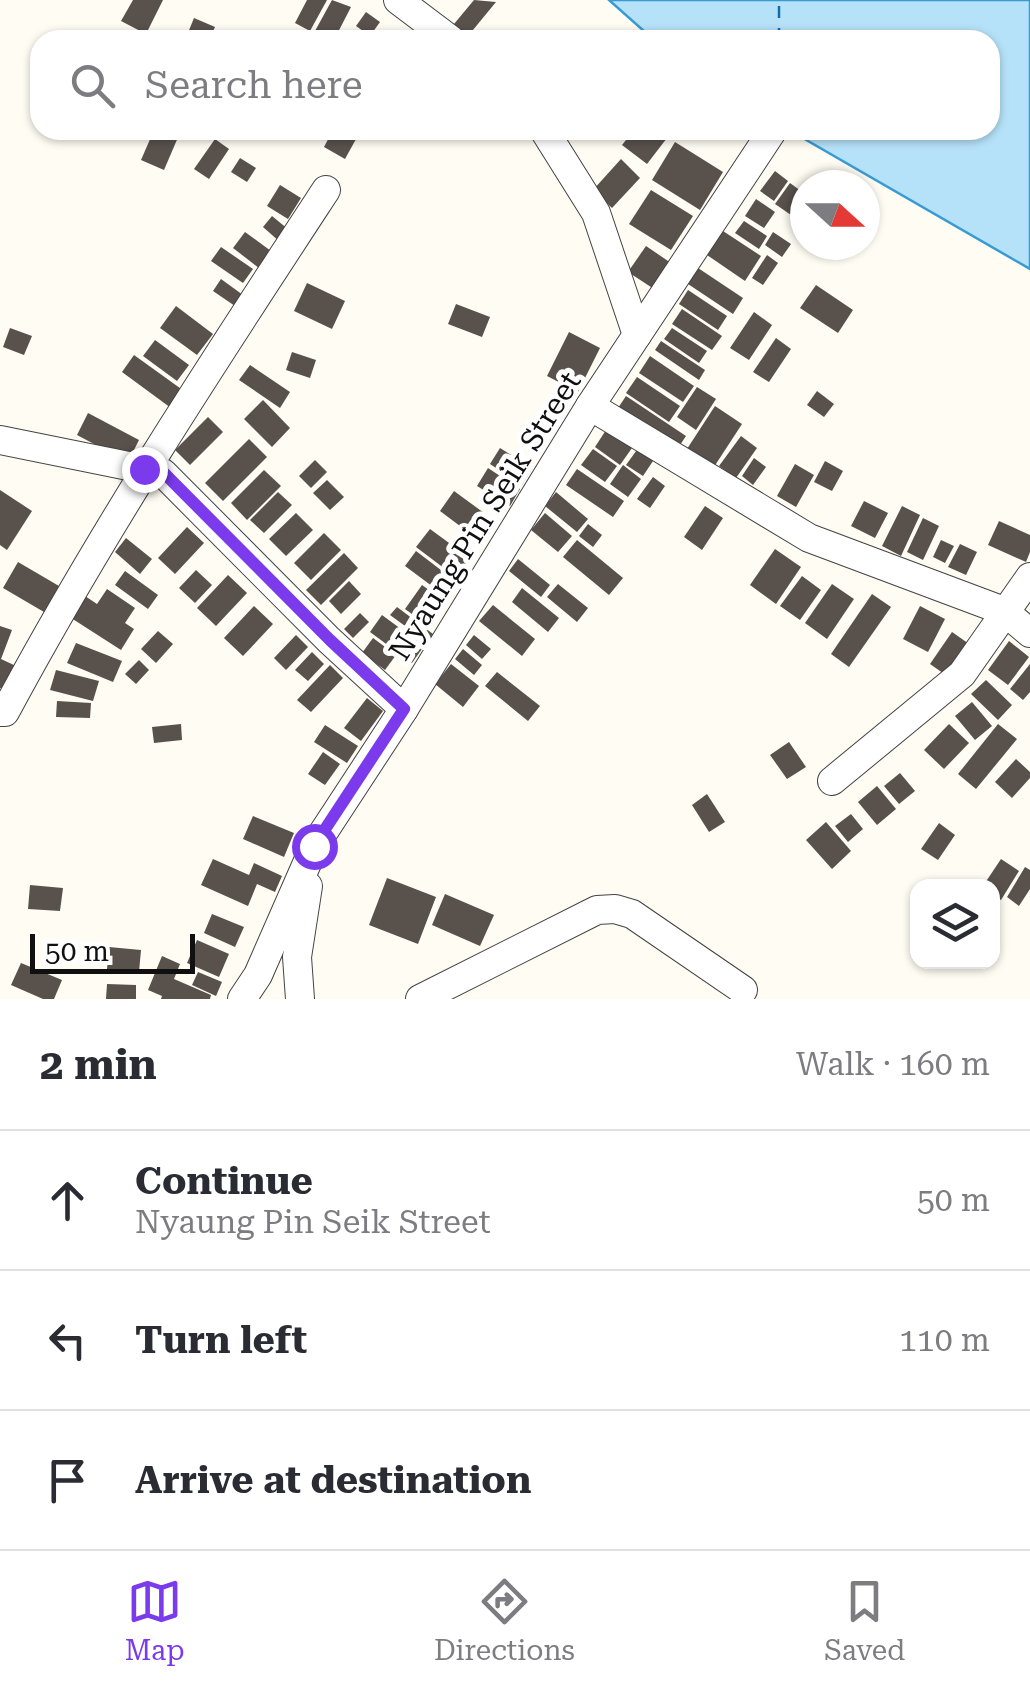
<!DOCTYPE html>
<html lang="en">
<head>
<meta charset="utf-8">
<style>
	:root { --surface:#fff; --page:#f7f7f7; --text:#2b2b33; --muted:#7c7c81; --line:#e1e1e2; --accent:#7c3aed }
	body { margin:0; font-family:"Roboto Serif",serif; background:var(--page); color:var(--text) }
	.controls { position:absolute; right:30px; bottom:30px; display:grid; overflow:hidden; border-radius:20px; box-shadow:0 2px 8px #0004 }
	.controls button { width:90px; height:90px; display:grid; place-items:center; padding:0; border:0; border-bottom:2px solid var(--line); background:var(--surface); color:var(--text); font:50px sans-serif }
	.compass { position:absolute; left:790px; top:170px; width:90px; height:90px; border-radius:50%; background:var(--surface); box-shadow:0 2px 8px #0004; rotate:111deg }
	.scale { position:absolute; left:30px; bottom:25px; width:165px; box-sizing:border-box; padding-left:10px; border:5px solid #101010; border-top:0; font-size:28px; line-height:35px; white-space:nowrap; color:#101010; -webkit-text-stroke:8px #fff; paint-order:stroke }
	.stop { position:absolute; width:30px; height:30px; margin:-22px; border:8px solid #7c3aed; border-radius:50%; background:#fff }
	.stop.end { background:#7c3aed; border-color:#fff; box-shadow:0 2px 10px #0008 }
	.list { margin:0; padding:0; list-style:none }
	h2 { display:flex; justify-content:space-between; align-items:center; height:130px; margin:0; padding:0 40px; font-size:42px }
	h2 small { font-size:32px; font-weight:400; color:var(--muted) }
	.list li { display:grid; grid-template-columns:65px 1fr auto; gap:30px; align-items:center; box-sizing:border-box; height:140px; padding:0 40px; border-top:2px solid var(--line) }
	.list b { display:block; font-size:38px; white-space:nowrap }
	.list p { margin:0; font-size:32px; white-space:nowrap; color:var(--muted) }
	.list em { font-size:32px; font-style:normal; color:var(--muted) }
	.icon { flex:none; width:55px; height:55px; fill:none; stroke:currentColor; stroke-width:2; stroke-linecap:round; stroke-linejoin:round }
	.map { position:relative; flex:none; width:1030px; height:999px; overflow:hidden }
	.search { position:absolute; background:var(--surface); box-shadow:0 2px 8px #0004; left:30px; right:30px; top:30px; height:110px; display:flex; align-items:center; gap:25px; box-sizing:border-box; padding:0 35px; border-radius:30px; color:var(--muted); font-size:38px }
	.sheet { height:550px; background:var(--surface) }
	nav { display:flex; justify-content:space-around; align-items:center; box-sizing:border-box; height:140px; border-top:2px solid var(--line); background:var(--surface); font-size:28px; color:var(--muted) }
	nav a { display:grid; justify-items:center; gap:5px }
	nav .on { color:var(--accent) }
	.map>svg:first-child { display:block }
	.water { fill:#b6e2f9; stroke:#399bd3; stroke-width:2.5 }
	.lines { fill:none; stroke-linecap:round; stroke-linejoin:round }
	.ferry { stroke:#136ca8; stroke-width:2.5; stroke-dasharray:12 10; stroke-linecap:butt }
	.building { fill:#59514c }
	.minor-casing { stroke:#434343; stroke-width:30 }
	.minor { stroke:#fff; stroke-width:28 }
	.route { stroke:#7c3aed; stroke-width:12 }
	.labels { text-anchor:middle; stroke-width:10; stroke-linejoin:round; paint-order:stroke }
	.street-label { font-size:30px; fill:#101010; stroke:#fff }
</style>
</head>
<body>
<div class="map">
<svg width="1030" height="999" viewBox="0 0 1030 999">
	<rect width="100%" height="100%" fill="#fffcf3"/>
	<path class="water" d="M609,0H1030V269L789,130H990V40H654Z"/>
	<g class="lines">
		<path class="ferry" d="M779,40V0"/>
	</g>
	<g class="building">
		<path d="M133,0H163L146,34L121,21Z"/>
		<path d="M307,0H327L310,31L295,23Z"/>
		<path d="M332,0L351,7L334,40L315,31Z"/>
		<path d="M474,0L496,2L468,36L454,24Z"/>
		<path d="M366,12L380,22L370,36L356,26Z"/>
		<path d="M194,18L215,27L209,40H185Z"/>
		<path d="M154,130H167L179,135L164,170L141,160Z"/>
		<path d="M333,130H361L345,159L324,147Z"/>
		<path d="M634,130H658L667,138L647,164L622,145Z"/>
		<path d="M215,139L229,149L209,179L194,169Z"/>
		<path d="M675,142L723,172L700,210L652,180Z"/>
		<path d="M240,158L256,168L247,182L231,172Z"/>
		<path d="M621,159L640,178L612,208L593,190Z"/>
		<path d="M775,171L788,181L774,201L760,191Z"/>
		<path d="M790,183L805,194L791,215L775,204Z"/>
		<path d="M280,185L301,198L288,219L267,206Z"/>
		<path d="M651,190L693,216L671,250L629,224Z"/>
		<path d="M756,199L775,212L764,228L745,216Z"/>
		<path d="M272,216L289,230L280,242L263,227Z"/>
		<path d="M744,221L767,236L759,249L735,233Z"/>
		<path d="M723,231L761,256L745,281L707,255Z"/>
		<path d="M245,232L271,251L259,268L233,248Z"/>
		<path d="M773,232L791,244L782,257L765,245Z"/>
		<path d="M646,246L671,263L654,289L628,272Z"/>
		<path d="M221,247L253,269L243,283L211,261Z"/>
		<path d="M767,255L778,263L763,285L752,278Z"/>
		<path d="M698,268L743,298L733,314L688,284Z"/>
		<path d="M221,279L243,295L235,306L213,291Z"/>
		<path d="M307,283L345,301L332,329L294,311Z"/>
		<path d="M816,285L853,310L838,333L800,308Z"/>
		<path d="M688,290L727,316L718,330L679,304Z"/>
		<path d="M456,304L490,317L482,337L448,324Z"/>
		<path d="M176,306L213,334L197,355L160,328Z"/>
		<path d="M682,309L722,336L712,350L672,324Z"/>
		<path d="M754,312L772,325L749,360L730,348Z"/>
		<path d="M10,328L32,336L24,355L3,347Z"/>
		<path d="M672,328L707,351L699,363L664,339Z"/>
		<path d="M569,332L600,348L578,392L547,376Z"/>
		<path d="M776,338L791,349L769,382L753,372Z"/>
		<path d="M155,340L189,365L177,381L143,356Z"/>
		<path d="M661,341L705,370L699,380L655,350Z"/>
		<path d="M292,352L316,360L310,378L286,370Z"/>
		<path d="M134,355L184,391L171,408L122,372Z"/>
		<path d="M650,356L694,386L683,402L639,373Z"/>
		<path d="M250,365L290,392L280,408L239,380Z"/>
		<path d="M637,377L680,406L669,422L626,393Z"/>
		<path d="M697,387L716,399L696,430L677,417Z"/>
		<path d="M817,391L834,404L824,417L807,405Z"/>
		<path d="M626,396L686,436L678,448L618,408Z"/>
		<path d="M263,400L290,428L272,447L244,419Z"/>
		<path d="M715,406L742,424L712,470L685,452Z"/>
		<path d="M88,413L139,440L128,462L77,435Z"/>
		<path d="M208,417L223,432L190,465L175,450Z"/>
		<path d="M606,430L632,448L620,465L595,447Z"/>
		<path d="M741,436L757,448L736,478L719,466Z"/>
		<path d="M249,439L267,457L223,501L205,483Z"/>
		<path d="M639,447L655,458L643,476L626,465Z"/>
		<path d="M500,448L532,468L522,485L490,464Z"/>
		<path d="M593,449L617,466L605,482L581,465Z"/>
		<path d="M754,458L766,467L753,485L742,476Z"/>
		<path d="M315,460L327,472L311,488L299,476Z"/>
		<path d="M825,461L843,471L832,491L814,482Z"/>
		<path d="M795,464L814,475L796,507L777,496Z"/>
		<path d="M623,465L641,479L628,497L610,484Z"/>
		<path d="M488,468L520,489L510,506L477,486Z"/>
		<path d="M577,469L624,501L613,517L566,485Z"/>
		<path d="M264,470L281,486L247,520L231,503Z"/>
		<path d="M653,477L665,486L650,508L637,499Z"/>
		<path d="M327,480L344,497L330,510L313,493Z"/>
		<path d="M0,490L32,511L7,550L0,545Z"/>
		<path d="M454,491L495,521L480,541L440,511Z"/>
		<path d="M278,492L292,505L264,533L250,520Z"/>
		<path d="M556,492L588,519L577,532L545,506Z"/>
		<path d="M864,501L888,513L875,538L851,526Z"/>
		<path d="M705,506L723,518L702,550L684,537Z"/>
		<path d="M902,506L920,515L901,556L882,546Z"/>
		<path d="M296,513L313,530L286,556L269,539Z"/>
		<path d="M545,513L572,536L558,552L531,530Z"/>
		<path d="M923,518L939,526L923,560L907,552Z"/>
		<path d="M999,521L1030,535V552L1026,562L988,545Z"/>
		<path d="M588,524L602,535L593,547L579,536Z"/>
		<path d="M187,527L204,543L175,574L158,558Z"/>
		<path d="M430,529L471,559L457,578L416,547Z"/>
		<path d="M324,533L341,550L311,580L294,563Z"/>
		<path d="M126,538L152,559L140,574L115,552Z"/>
		<path d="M577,540L623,578L609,595L563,557Z"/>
		<path d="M941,540L954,546L945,563L933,557Z"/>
		<path d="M960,544L977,552L966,575L948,567Z"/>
		<path d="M775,549L801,567L776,604L750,585Z"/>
		<path d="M416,551L454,580L444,595L405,566Z"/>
		<path d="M344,553L358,568L321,605L306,590Z"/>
		<path d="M518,559L550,585L541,597L509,571Z"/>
		<path d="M18,562L59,586L44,612L3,588Z"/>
		<path d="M196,570L212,585L195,603L179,588Z"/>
		<path d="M125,571L158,595L148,609L115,585Z"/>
		<path d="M228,575L247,593L216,626L197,608Z"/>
		<path d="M802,576L821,590L800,620L780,606Z"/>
		<path d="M349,581L361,594L341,614L329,601Z"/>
		<path d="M558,584L588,608L577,622L547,597Z"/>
		<path d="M832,584L854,599L827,639L805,623Z"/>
		<path d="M422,585L447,603L430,627L405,609Z"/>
		<path d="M522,588L559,618L548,632L512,602Z"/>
		<path d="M107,589L135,608L125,623L134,629L121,650L68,616L82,594L97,604Z"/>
		<path d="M872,594L891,607L849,667L831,654Z"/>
		<path d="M493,605L535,639L522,656L479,621Z"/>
		<path d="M254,606L273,624L243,656L224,638Z"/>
		<path d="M920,606L945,619L928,652L903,639Z"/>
		<path d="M397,607L433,634L427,642L390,615Z"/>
		<path d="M360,613L369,622L353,638L344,629Z"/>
		<path d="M382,615L424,646L412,663L370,632Z"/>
		<path d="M0,626L12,630L1,659L16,666L6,690L0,688Z"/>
		<path d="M158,631L173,644L156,663L141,649Z"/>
		<path d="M952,632L972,646L950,678L930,664Z"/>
		<path d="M296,635L308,647L286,670L274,658Z"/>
		<path d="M474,635L491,649L482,659L466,645Z"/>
		<path d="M373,638L396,655L385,670L362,653Z"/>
		<path d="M1009,641L1029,657L1008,685L988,670Z"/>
		<path d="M76,643L122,661L113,682L67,663Z"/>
		<path d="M463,649L482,665L474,675L455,659Z"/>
		<path d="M312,652L324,664L308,681L295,670Z"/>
		<path d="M139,660L149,670L136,684L125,674Z"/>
		<path d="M451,664L479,686L463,707L435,684Z"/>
		<path d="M1030,664V692L1023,700L1010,689Z"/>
		<path d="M330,665L343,678L311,712L297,700Z"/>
		<path d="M56,670L99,681L93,701L50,690Z"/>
		<path d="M497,672L540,706L528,721L485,686Z"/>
		<path d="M986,680L1012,705L998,720L971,694Z"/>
		<path d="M367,698L383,711L361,741L344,728Z"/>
		<path d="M57,701L91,703L90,718L56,717Z"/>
		<path d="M972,702L992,726L975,740L955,716Z"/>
		<path d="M181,724L182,740L154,743L152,727Z"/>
		<path d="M949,724L969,743L944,769L924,750Z"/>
		<path d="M998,724L1017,739L976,789L958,774Z"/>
		<path d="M325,725L358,746L347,763L314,742Z"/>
		<path d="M789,742L806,767L787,779L770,755Z"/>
		<path d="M323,752L340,764L325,785L308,774Z"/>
		<path d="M1016,759L1030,772V778L1012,798L995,782Z"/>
		<path d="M900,773L915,791L899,804L884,786Z"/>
		<path d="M877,786L896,809L877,825L858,802Z"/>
		<path d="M707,794L725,822L709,832L692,805Z"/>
		<path d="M851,814L863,829L848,842L835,826Z"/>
		<path d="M253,816L294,833L284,857L243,839Z"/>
		<path d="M826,822L851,851L832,869L806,840Z"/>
		<path d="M939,823L955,835L938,860L921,849Z"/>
		<path d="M213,859L249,875L254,863L282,876L275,892L257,884L248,906L201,885Z"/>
		<path d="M1001,859L1019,871L1001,900L992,895V886H983Z"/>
		<path d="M1025,867L1030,870V889L1019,906L1007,897Z"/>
		<path d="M387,878L436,897L418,944L369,925Z"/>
		<path d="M30,885L63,888L60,911L28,909Z"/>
		<path d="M445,894L494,915L480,946L432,925Z"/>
		<path d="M212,914L244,927L235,947L204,933Z"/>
		<path d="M197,940L229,954L219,977L187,963Z"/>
		<path d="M109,947L141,950L139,972L107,969Z"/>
		<path d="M162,956L180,964L174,979L211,995L210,999H161L162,996L148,990Z"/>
		<path d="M21,963L62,980L54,999H43L11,985Z"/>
		<path d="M198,972L222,982L216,996L192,985Z"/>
		<path d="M107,984L136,985V999H106Z"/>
	</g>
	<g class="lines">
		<g class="minor-casing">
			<g id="minor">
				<path d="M398,0L451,40"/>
				<path d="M544,130L596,213L637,335"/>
				<path d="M590,406L809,538L1004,611L1030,633"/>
				<path d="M0,440L163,473L329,640L404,709"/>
				<path d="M0,712H5C102,531 214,361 326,190"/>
				<path d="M832,781L962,674L1030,577"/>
				<path d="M242,999L258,975L315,845L404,709L590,406L773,130"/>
				<path d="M300,999L297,957L308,886"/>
				<path d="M420,999L597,910L615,909L632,914L743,990"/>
			</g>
		</g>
		<use href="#minor" class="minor"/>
	</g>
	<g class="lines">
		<path class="route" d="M144,469L163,472L330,640L404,709L314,846"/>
	</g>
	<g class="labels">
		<g class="street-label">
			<text transform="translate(485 516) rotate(-58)" y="10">Nyaung Pin Seik Street</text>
		</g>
	</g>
</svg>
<div class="controls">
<button><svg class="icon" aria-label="layers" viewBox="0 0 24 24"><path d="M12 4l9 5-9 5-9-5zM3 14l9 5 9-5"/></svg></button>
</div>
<svg class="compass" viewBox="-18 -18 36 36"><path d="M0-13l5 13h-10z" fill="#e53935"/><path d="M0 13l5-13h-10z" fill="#7c7c81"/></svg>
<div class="scale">50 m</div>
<div class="stop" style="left:314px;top:846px"></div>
<div class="stop end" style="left:144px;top:469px"></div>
<div class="search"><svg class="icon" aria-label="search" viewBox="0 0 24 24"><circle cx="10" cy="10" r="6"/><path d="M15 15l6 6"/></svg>Search here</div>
</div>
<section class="sheet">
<h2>2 min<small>Walk · 160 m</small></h2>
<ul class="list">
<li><svg class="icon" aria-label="ahead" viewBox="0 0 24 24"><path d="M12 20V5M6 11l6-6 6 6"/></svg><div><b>Continue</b><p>Nyaung Pin Seik Street</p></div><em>50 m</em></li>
<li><svg class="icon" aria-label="left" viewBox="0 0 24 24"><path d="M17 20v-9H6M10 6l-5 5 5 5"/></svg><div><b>Turn left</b></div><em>110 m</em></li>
<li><svg class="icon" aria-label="arrive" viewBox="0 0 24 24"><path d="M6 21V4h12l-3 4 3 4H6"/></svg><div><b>Arrive at destination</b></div></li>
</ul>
</section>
<nav>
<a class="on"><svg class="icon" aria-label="map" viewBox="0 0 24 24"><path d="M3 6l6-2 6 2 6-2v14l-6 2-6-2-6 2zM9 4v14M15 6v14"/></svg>Map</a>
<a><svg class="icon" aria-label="directions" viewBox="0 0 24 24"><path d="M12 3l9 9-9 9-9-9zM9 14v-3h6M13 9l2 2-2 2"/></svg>Directions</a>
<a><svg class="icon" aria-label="saved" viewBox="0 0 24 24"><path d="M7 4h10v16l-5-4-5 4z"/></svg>Saved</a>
</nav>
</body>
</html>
